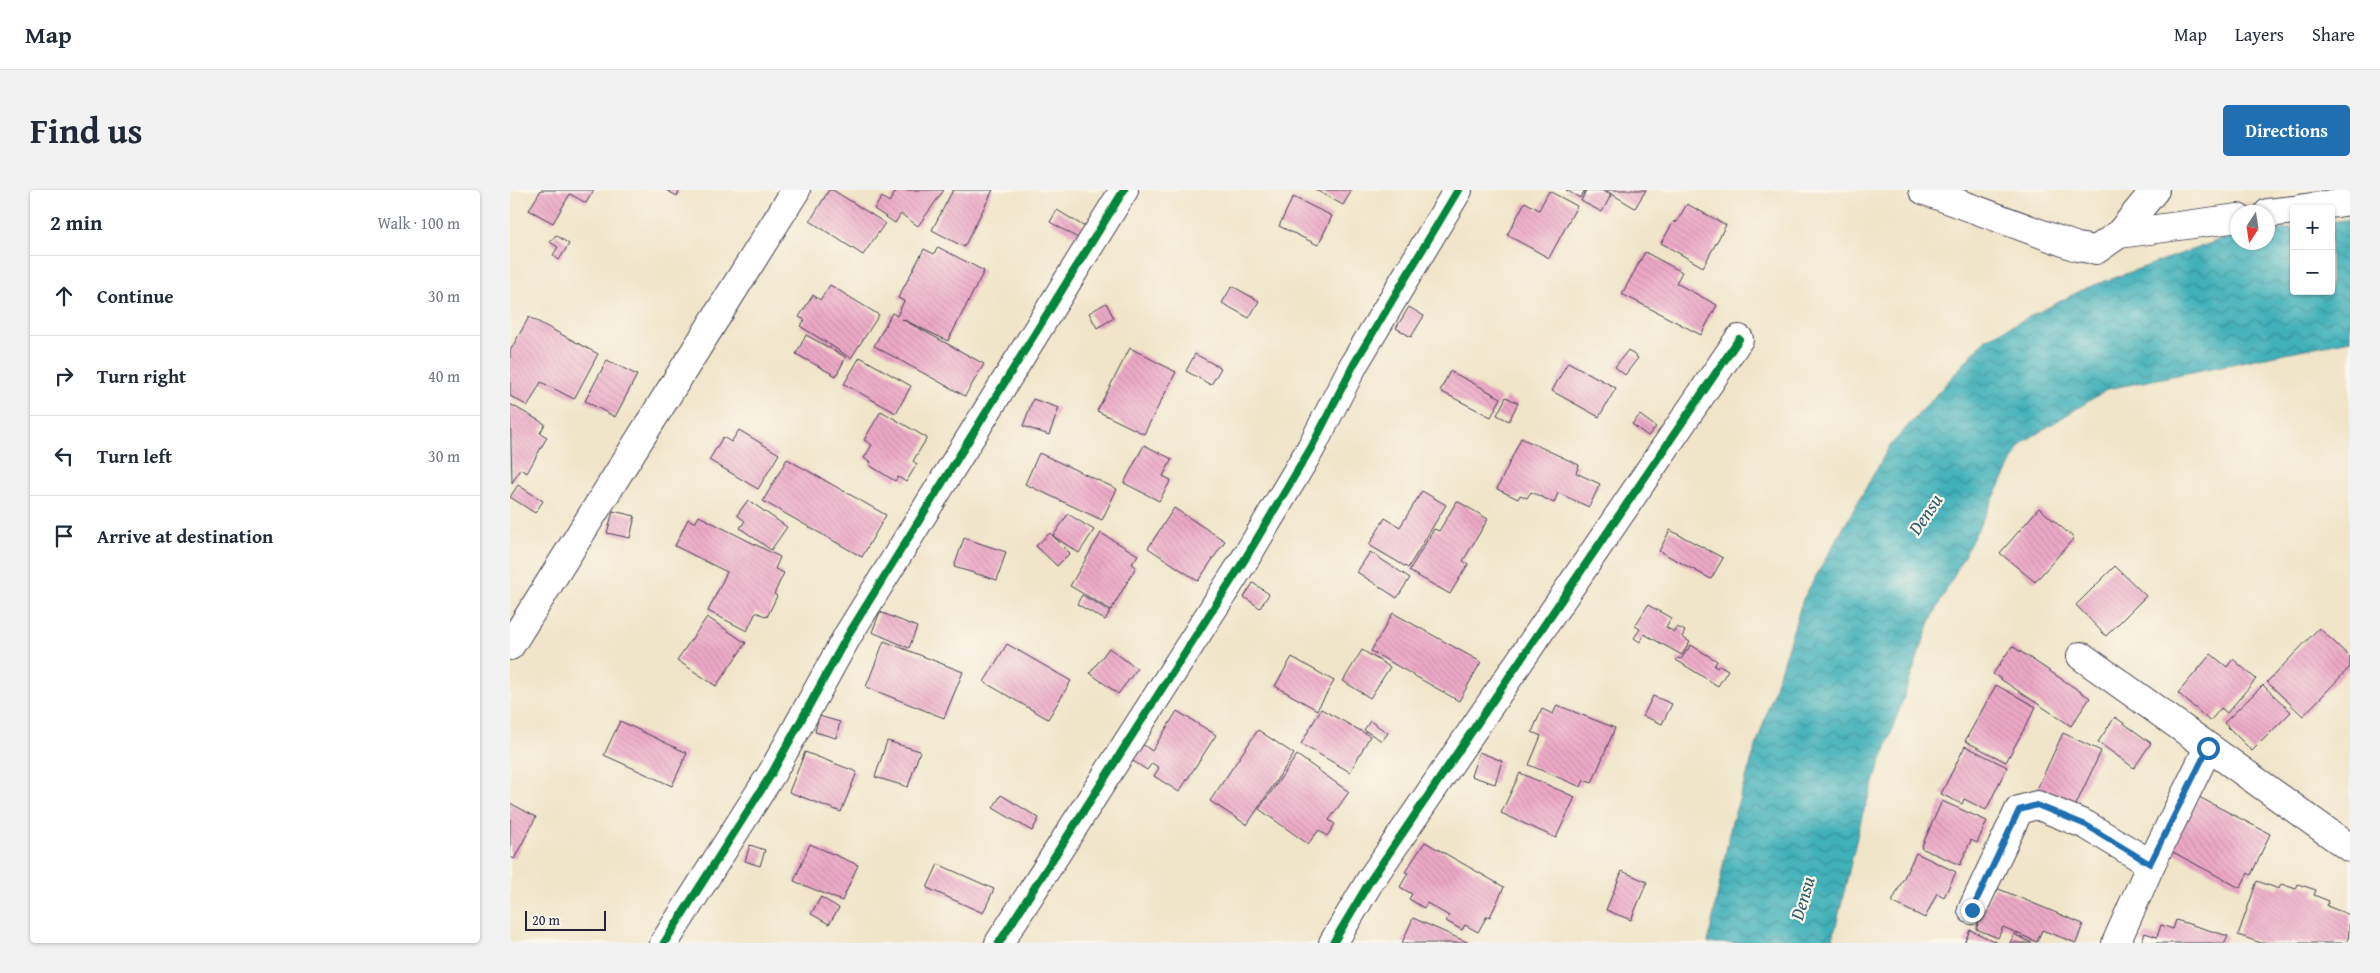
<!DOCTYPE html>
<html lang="en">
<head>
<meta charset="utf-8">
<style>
	:root { --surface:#fff; --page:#f2f2f3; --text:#1f2937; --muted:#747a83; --line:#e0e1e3; --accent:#1f6fb2 }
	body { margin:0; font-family:"Gentium Book Plus",serif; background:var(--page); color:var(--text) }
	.controls { position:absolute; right:15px; top:15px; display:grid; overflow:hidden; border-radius:5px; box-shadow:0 1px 4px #0004 }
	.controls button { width:45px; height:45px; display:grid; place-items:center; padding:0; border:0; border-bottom:1px solid var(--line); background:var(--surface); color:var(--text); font:25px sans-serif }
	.compass { position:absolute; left:1720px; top:15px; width:45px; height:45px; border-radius:50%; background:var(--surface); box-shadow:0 1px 4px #0004; rotate:192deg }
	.scale { position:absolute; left:15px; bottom:12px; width:81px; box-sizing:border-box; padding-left:5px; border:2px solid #22223b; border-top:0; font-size:14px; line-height:18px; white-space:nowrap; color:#22223b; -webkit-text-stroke:4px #fbf7ec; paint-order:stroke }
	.stop { position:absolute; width:15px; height:15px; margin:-11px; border:4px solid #1f6fb2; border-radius:50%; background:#fff }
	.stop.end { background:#1f6fb2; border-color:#fff; box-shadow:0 1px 5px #0008 }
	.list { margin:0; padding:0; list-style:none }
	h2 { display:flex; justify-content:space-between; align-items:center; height:65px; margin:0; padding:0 20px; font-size:21px }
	h2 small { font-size:16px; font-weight:400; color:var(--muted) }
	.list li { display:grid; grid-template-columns:32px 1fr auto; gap:15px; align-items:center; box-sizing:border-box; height:80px; padding:0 20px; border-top:1px solid var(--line) }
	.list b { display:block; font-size:19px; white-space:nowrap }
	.list em { font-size:16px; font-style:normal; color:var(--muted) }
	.icon { flex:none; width:28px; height:28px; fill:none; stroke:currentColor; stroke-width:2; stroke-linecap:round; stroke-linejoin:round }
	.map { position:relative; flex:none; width:1840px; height:753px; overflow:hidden; border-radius:5px }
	header { display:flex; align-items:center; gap:30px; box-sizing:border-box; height:70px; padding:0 25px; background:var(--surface); border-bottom:1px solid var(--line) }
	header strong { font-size:24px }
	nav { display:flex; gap:28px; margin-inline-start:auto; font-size:18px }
	.intro { display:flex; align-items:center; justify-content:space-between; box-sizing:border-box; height:120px; padding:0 30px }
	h1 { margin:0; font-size:35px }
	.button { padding:12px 22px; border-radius:5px; background:var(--accent); color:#fff; font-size:18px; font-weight:700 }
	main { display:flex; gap:30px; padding:0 30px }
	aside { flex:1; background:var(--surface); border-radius:5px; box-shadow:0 1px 4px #0004 }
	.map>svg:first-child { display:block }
	.water { fill:url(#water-waves); stroke:#31697a }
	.building { fill:url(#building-back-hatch) }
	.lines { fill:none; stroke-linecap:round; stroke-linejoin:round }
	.street-casing { stroke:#413f50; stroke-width:30 }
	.street { stroke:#fff; stroke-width:28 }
	.cycleway-casing { stroke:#fbf7ec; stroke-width:11 }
	.cycleway { stroke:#00873e; stroke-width:8 }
	.route { stroke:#1f6fb2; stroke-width:6 }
	.labels { text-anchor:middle; stroke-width:4.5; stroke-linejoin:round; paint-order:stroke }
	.water-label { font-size:19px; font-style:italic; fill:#2e5b6d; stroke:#fbf7ec }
</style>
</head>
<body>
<header>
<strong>Map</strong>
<nav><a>Map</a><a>Layers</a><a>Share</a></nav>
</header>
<div class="intro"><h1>Find us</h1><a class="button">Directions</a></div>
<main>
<aside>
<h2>2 min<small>Walk · 100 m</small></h2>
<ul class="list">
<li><svg class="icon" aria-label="ahead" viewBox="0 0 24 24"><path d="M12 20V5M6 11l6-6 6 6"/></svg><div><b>Continue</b></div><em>30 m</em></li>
<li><svg class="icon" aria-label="right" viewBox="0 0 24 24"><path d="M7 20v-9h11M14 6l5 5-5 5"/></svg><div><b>Turn right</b></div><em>40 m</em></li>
<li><svg class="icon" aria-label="left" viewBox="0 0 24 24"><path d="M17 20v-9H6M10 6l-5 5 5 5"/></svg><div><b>Turn left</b></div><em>30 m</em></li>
<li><svg class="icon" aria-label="arrive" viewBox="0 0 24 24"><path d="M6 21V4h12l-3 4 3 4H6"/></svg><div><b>Arrive at destination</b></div></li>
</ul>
</aside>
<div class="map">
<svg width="1840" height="753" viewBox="0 0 1840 753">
	<defs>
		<pattern id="water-waves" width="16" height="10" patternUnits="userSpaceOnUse" patternTransform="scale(1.25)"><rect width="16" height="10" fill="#40b0b9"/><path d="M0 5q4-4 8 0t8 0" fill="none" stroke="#358f98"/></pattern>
		<pattern id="building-back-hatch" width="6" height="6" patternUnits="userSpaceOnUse" patternTransform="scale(1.25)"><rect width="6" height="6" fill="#eca9c6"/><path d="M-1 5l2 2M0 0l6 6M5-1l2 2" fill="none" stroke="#ca91ab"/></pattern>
	</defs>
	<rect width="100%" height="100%" fill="#fbf7ec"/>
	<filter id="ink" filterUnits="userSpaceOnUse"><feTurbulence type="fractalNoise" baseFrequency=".02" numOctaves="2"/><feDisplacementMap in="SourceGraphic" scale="10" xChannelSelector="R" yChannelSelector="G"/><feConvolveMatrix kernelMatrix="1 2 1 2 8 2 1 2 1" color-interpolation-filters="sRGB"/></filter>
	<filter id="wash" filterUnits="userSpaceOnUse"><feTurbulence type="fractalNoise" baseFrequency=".0096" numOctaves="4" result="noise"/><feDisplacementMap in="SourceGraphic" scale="20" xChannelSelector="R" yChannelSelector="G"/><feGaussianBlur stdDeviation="1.12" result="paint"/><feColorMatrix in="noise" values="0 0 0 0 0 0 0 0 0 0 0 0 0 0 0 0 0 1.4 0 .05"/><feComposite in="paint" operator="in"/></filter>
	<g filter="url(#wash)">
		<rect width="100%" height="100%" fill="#f0e5c9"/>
		<path class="water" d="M1840,29V150L1598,199L1512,253L1420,432L1352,626L1322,753H1198L1221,635L1293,409L1379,257L1476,149L1576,98L1709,50L1727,47L1728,52H1758V42L1784,38V101H1821V32Z"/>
		<g id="blocks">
			<g class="building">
				<path d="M31,0H84L76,13L60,4L43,33L19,20Z"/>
				<path d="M156,0H170L167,6Z"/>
				<path d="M319,0H323L375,33L353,65L300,31Z"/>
				<path d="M387,0H434L408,36L391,24L385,33L364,19L372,7L379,12Z"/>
				<path d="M443,0H483L454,57L422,40Z"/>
				<path d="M806,0H842L833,15Z"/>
				<path d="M1056,0H1075L1070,8Z"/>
				<path d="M1076,0H1091L1101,5L1092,22L1071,11Z"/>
				<path d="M1095,0H1136L1125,18Z"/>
				<path d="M1039,1L1067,16L1039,68L997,45L1015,12L1029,20Z"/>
				<path d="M783,7L822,26L808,55L769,36Z"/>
				<path d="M1177,14L1216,35L1193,77L1151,53L1164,31L1166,33Z"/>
				<path d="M547,20L575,37L568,48L540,32Z"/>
				<path d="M46,45L59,54L49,70L43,65L48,57L40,52Z"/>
				<path d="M428,57L474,81L438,151L392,129L474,174L455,206L364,156L382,123L387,126L394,111L388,108L414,59L424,64Z"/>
				<path d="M1135,62L1172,82L1166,93L1207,115L1191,145L1112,104Z"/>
				<path d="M320,95L369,125L341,168L290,136L295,130L289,127L303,105L310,110Z"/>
				<path d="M722,96L749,111L739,128L712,113Z"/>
				<path d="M596,113L604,128L587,138L579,123Z"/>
				<path d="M899,117L914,126L901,147L886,138Z"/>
				<path d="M19,127L88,164L64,209L31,192L18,216L0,206V161Z"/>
				<path d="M296,145L336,167L326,186L286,164Z"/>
				<path d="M620,158L666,182L634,244L587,221Z"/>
				<path d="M1118,160L1128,168L1115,185L1105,177Z"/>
				<path d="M685,164L711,178L701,195L676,181Z"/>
				<path d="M350,167L401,196L386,223L334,194Z"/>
				<path d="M97,170L127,185L105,227L75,211Z"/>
				<path d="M1058,172L1106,198L1089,227L1042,201Z"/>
				<path d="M940,181L991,208L981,227L930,201Z"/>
				<path d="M996,207L1008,213L999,231L987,225Z"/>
				<path d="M523,209L549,218L539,245L513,236Z"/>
				<path d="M0,214L35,234L30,243L37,247L17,283L10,279L2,293Z"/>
				<path d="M371,221L417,248L403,271L407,274L396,292L388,287L385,291L359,275L361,272L354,268L362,255L354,250Z"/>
				<path d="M1130,225L1146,237L1138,246L1122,234Z"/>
				<path d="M229,240L269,264L248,299L199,270L213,247L221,252Z"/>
				<path d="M1011,248L1069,275L1066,283L1090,294L1079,317L1048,303L1044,313L1021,302L1017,308L1010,305L1008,309L987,299Z"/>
				<path d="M634,255L662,269L653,286L661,290L649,311L614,293Z"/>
				<path d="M529,263L607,299L592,330L515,294Z"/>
				<path d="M277,269L376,325L352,367L253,311Z"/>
				<path d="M8,295L33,311L25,323L0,307Z"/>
				<path d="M912,301L936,315L898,378L859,355L875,328L890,337Z"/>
				<path d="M238,310L277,337L261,360L230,338L235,331L227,325Z"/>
				<path d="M947,311L978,329L953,371L958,374L940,404L899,381L924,339L929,341Z"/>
				<path d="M664,318L715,351L688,391L638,358Z"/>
				<path d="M1529,318L1564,348L1525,392L1490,363Z"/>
				<path d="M103,321L125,326L120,348L97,343Z"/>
				<path d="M558,324L584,340L569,363L543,346Z"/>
				<path d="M189,326L270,367L265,379L274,383L264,404L267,406L257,427L246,422L237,441L198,421L217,382L165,356L178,329L185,333Z"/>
				<path d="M1160,340L1213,368L1201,389L1149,361Z"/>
				<path d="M540,343L560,363L547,376L526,356Z"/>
				<path d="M591,343L628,365L622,374L626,377L601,420L560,396Z"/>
				<path d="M454,348L496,362L487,390L444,377Z"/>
				<path d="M860,362L900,388L887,408L847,382Z"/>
				<path d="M1605,376L1636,406L1596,446L1566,415Z"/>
				<path d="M743,393L759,404L750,418L734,407Z"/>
				<path d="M572,405L600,421L595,430L567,414Z"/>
				<path d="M1138,415L1161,428L1156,437L1164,442L1167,437L1175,441L1172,447L1180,452L1172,465L1134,444L1130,452L1124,448L1130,439L1125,436Z"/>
				<path d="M370,422L407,437L399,458L362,442Z"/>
				<path d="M883,423L971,472L949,511L861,461Z"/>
				<path d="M197,427L236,453L206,496L167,470Z"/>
				<path d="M1809,438L1840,467V477L1793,526L1757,492Z"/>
				<path d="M374,451L453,482L434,528L356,497Z"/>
				<path d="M497,454L561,491L538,529L474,492Z"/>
				<path d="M1181,455L1207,471L1204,476L1207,478L1209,475L1218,480L1208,496L1166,470L1168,468L1171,469Z"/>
				<path d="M1502,456L1580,508L1561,536L1483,484Z"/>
				<path d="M599,458L627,479L608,504L580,483Z"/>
				<path d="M852,460L880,477L860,508L833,491Z"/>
				<path d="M1701,464L1717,477L1723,469L1746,489L1717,523L1711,518L1700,531L1668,503Z"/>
				<path d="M782,467L824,491L807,520L765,496Z"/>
				<path d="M1486,495L1526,517L1496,572L1455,551Z"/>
				<path d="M1753,495L1781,522L1742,561L1714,533Z"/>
				<path d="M1143,506L1162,514L1152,534L1133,526Z"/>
				<path d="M1047,515L1105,538L1082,593L1074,590L1071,597L1019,575L1031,546L1022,542L1032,519L1043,524Z"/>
				<path d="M811,519L860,546L840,582L791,554Z"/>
				<path d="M667,521L706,545L669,602L644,586L649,578L642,573L637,580L620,569L631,553L642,561Z"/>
				<path d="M309,526L330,532L326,548L305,542Z"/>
				<path d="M1605,527L1641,553L1624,578L1588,552Z"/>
				<path d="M110,531L177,563L162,596L94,565Z"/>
				<path d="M860,531L878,543L872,551L854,540Z"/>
				<path d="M748,540L784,564L737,635L700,611Z"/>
				<path d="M1553,543L1591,561L1563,621L1525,603Z"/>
				<path d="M377,551L410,561L398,597L365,587Z"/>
				<path d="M1455,556L1497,577L1476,620L1454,609L1452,614L1431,604Z"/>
				<path d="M295,562L347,582L331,622L279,602Z"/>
				<path d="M969,562L992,571L985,594L961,586Z"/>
				<path d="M787,565L839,602L819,630L825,634L817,646L809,640L798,654L749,619Z"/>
				<path d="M1010,583L1065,607L1046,648L991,623Z"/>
				<path d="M491,605L529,628L522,641L483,618Z"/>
				<path d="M1689,607L1760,644L1741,685L1738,683L1730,698L1659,660Z"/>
				<path d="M1432,611L1477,631L1467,653L1461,650L1450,675L1411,658Z"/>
				<path d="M0,613L26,627L4,669L0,667Z"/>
				<path d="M915,652L994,697L980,727L977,726L968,742L955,735L952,740L936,731L939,726L917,713L914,718L899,709L902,704L890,697L898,683L895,682Z"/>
				<path d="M300,654L348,675L332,711L284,691Z"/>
				<path d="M240,655L255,660L250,676L235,671Z"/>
				<path d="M1406,663L1446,682L1434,707L1427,703L1415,728L1382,712Z"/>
				<path d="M428,674L484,699L473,723L417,698Z"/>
				<path d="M1112,681L1137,692L1121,730L1096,720Z"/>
				<path d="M1747,691L1769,699L1771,694L1786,699L1788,694L1806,700L1804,705L1819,711L1817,716L1840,725L1838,753H1751L1728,745Z"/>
				<path d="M1484,697L1573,734L1566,753L1532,740L1527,752L1493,737L1488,748L1466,739Z"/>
				<path d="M311,707L329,718L319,734L301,724Z"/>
				<path d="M903,728L959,753H892Z"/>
				<path d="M1666,730L1718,746L1715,753H1631L1635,743L1647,747L1651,735L1663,739Z"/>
				<path d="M1460,740L1488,753H1454Z"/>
				<path d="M1504,744L1522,753H1500Z"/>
			</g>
		</g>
	</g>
	<g filter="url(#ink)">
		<use href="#blocks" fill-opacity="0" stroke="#413f50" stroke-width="1"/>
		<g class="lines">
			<g class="street-casing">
				<g id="street">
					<path d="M1413,0L1567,57L1586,60L1609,44L1645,0"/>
					<path d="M1789,19L1840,11"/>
					<path d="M1758,23L1784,20"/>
					<path d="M1609,44L1728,28"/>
					<path d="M0,456L286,0"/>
					<path d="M1571,466L1840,658"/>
					<path d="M1462,720L1509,620L1527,615L1576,635L1641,674"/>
					<path d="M154,753L262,583L338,445L614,0"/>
					<path d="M489,753L735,369L801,258L844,174L948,0"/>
					<path d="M823,753L860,691L1229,149"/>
					<path d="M1606,753L1641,674L1698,558"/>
				</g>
			</g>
			<use href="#street" class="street"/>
			<g class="cycleway-casing">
				<g id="cycleway">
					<path d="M154,753L262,583L338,445L614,0"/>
					<path d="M489,753L735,369L801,258L844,174L948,0"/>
					<path d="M823,753L860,691L1229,149"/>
				</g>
			</g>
			<use href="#cycleway" class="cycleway"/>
		</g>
	</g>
	<g class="lines" filter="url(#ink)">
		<path class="route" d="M1462,720L1509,620L1527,615L1576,635L1640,674L1698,558"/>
	</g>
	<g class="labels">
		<g class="water-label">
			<text transform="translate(1415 324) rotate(-56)" y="7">Densu</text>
			<text transform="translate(1292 708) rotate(-74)" y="7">Densu</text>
		</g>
	</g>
</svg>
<div class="controls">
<button>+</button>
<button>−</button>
</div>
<svg class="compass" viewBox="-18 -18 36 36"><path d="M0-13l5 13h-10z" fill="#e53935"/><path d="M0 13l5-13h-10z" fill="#747a83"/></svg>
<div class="scale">20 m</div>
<div class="stop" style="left:1698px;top:558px"></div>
<div class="stop end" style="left:1462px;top:720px"></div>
</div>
</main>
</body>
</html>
